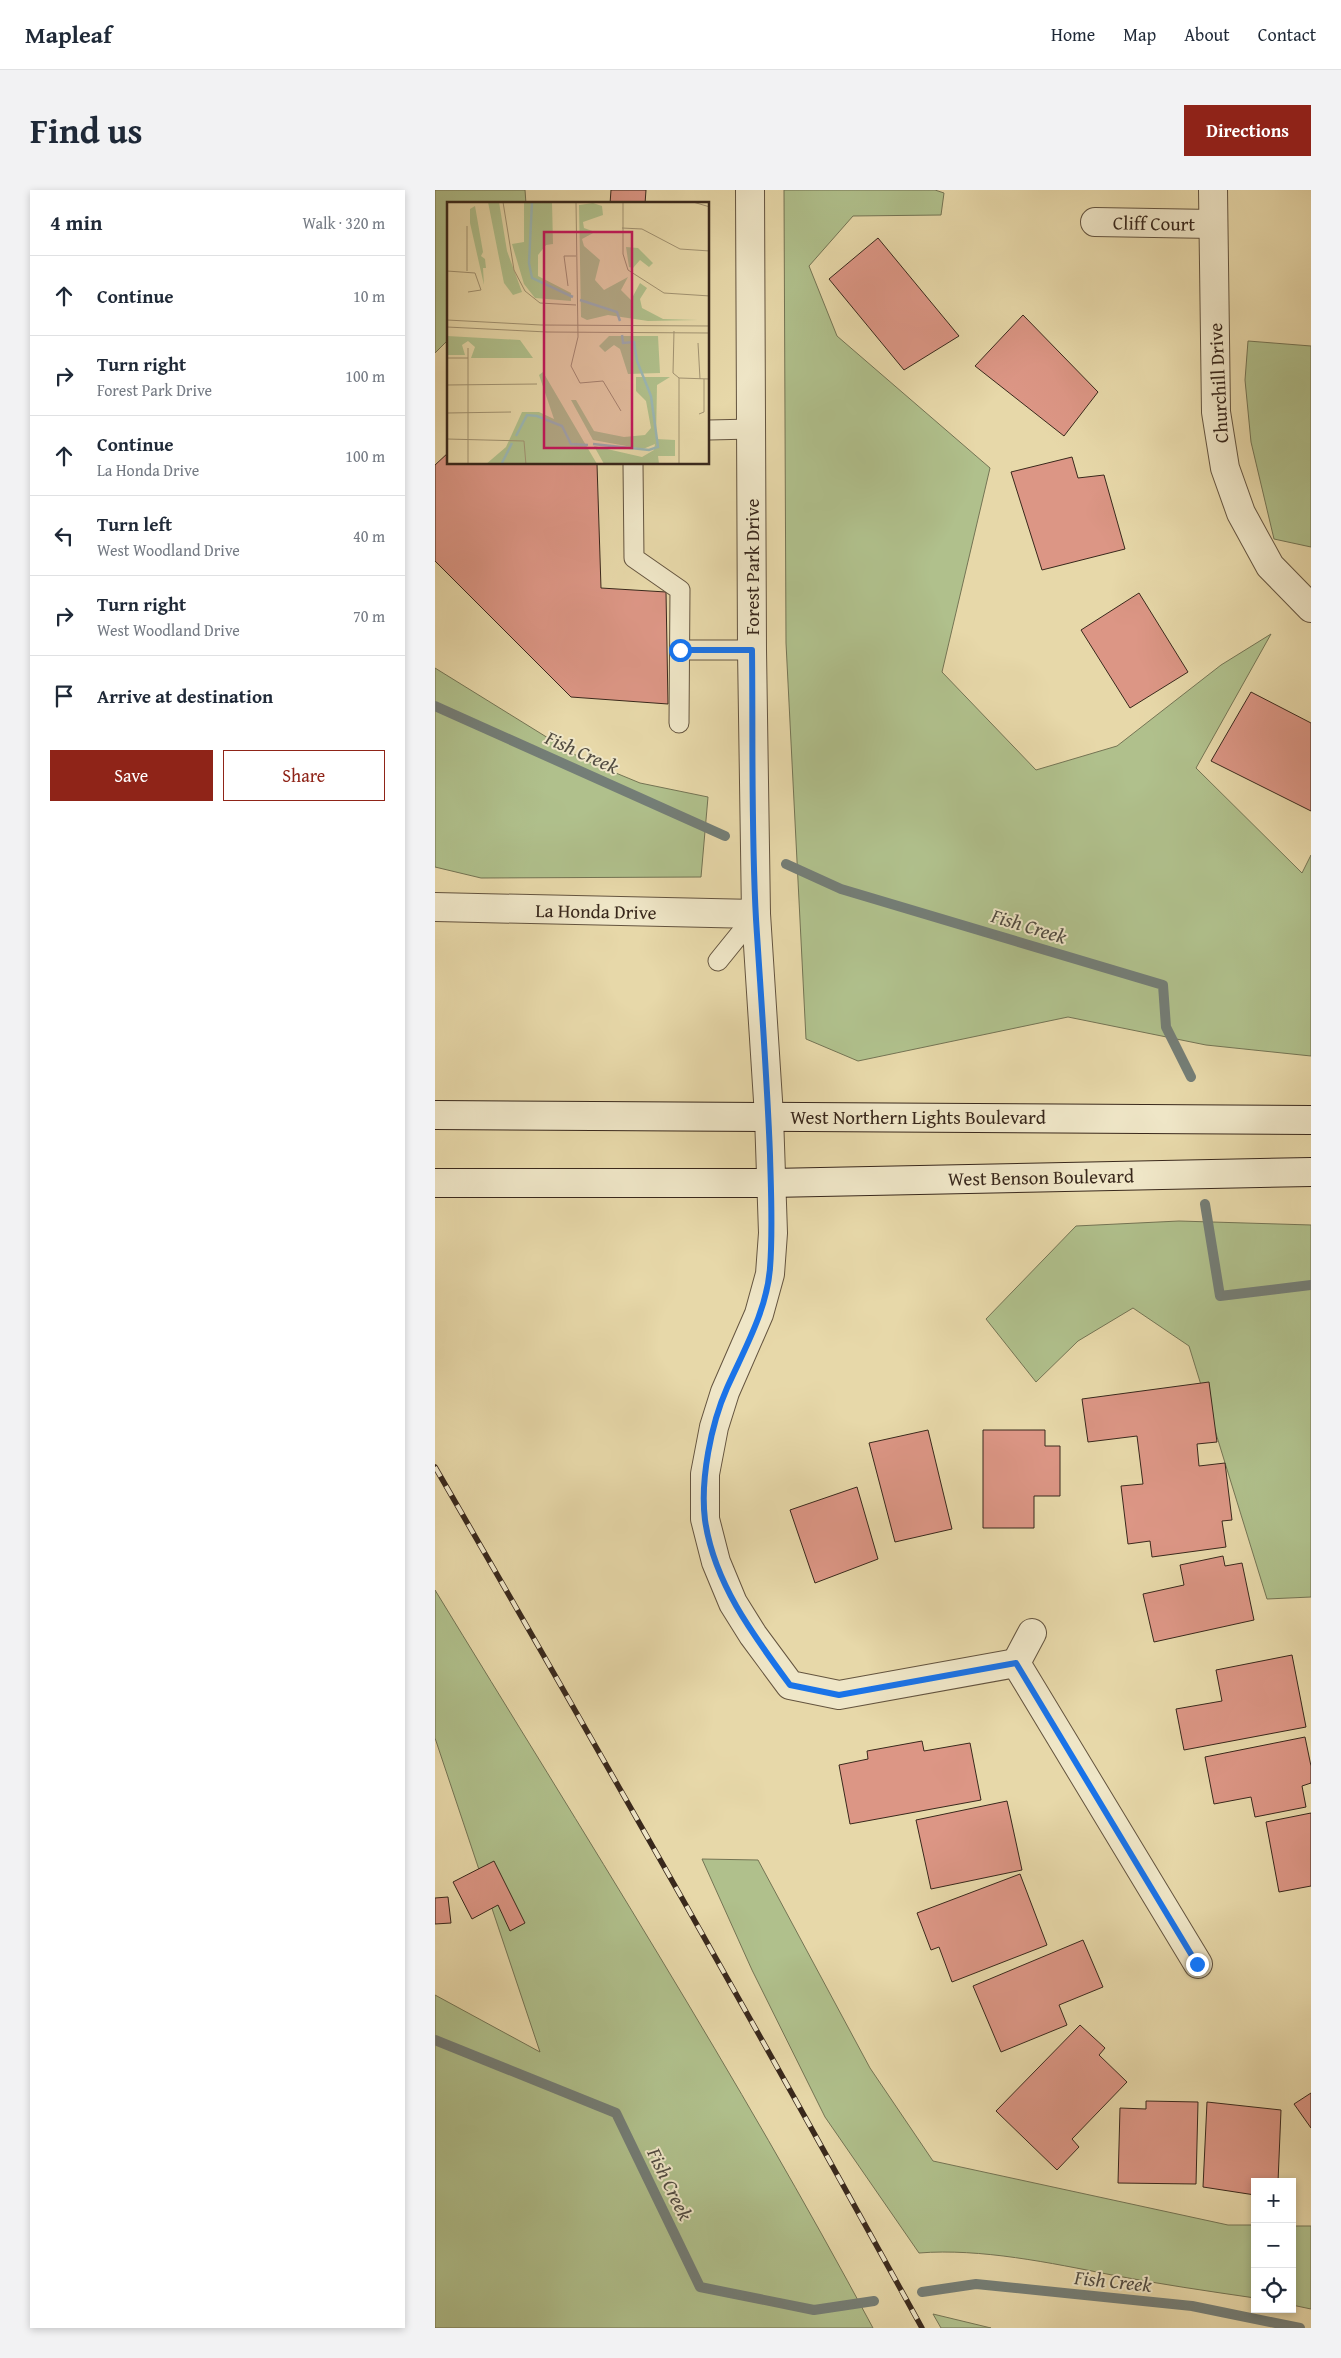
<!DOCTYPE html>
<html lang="en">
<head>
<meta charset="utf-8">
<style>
	:root { --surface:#fff; --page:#f2f2f3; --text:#1f2937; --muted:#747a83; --line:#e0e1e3; --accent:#8f2418 }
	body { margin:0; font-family:"Gentium Book Plus",serif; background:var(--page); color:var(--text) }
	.controls { position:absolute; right:15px; bottom:15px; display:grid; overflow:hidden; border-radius:0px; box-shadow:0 2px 8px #0003 }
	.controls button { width:45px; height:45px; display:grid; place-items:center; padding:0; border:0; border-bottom:1px solid var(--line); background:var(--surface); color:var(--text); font:25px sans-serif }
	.stop { position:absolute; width:15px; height:15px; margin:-11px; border:4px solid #1a73e8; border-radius:50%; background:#fff }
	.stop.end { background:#1a73e8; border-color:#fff; box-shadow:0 1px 5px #0008 }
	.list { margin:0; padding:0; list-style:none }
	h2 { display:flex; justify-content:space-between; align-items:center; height:65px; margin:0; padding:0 20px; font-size:21px }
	h2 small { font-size:16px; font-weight:400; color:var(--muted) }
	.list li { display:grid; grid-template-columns:32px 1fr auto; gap:15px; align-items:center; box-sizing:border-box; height:80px; padding:0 20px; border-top:1px solid var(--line) }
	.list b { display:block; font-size:19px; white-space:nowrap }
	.list p { margin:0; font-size:16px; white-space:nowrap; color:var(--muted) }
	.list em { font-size:16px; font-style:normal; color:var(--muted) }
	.actions { display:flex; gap:10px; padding:15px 20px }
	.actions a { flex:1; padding:11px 0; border:1px solid var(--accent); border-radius:0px; text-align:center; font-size:18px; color:var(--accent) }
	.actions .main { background:var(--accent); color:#fff }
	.icon { flex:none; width:28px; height:28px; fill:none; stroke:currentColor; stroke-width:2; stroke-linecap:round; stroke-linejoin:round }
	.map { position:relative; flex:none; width:876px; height:2138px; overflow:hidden; border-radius:0px }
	header { display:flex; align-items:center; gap:30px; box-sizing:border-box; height:70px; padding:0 25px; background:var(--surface); border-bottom:1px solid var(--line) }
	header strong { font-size:24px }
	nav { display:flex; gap:28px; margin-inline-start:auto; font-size:18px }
	.intro { display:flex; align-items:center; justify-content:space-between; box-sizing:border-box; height:120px; padding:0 30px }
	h1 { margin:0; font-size:35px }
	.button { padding:12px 22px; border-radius:0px; background:var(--accent); color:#fff; font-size:18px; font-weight:700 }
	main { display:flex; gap:30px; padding:0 30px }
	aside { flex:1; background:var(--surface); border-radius:0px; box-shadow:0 2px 8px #0003 }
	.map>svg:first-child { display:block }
	.green { fill:#b0c08c; stroke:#747454 }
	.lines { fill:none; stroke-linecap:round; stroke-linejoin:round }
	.stream { stroke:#747e77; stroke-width:10 }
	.building { fill:#dc9685; stroke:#39281c }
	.lane-casing { stroke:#64543f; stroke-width:21 }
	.street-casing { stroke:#64543f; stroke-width:30 }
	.secondary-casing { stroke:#39281c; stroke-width:30 }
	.lane { stroke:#efe6c7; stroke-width:19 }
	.street { stroke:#efe6c7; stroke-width:28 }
	.secondary { stroke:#efe6c7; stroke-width:28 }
	.rail-casing { stroke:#39281c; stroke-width:5.5 }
	.rail { stroke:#efe6c7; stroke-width:4; stroke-dasharray:11; stroke-linecap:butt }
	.route { stroke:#1a73e8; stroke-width:6 }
	.labels { text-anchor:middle; stroke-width:4; stroke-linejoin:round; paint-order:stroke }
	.street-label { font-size:19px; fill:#39281c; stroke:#efe6c7 }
	.water-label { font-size:20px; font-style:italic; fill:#524c42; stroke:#efe6c7 }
	.inset-river { fill:none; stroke:#9bb7b4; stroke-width:2.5 }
	.inset-road { fill:none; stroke:#a19271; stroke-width:1 }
	.view { fill:#c2185b; fill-opacity:0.15; stroke:#c2185b; stroke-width:2.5 }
	.inset-edge { fill:none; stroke:#39281c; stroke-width:2.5 }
</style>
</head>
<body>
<header>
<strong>Mapleaf</strong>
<nav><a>Home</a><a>Map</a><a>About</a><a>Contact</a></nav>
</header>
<div class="intro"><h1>Find us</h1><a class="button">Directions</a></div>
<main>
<aside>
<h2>4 min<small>Walk · 320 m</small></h2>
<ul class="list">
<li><svg class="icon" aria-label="ahead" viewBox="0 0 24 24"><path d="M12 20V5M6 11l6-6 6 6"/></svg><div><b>Continue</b></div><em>10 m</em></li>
<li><svg class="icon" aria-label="right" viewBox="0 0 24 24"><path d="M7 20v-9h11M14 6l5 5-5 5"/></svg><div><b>Turn right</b><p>Forest Park Drive</p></div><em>100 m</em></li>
<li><svg class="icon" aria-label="ahead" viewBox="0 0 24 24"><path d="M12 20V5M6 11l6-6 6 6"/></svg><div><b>Continue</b><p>La Honda Drive</p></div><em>100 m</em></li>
<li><svg class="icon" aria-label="left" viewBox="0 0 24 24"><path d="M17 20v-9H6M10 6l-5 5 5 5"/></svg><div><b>Turn left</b><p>West Woodland Drive</p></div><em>40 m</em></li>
<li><svg class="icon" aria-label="right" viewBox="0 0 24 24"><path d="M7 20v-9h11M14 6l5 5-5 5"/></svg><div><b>Turn right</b><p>West Woodland Drive</p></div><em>70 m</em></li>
<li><svg class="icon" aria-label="arrive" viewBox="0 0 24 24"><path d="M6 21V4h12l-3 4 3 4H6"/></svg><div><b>Arrive at destination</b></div></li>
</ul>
<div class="actions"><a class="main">Save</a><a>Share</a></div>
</aside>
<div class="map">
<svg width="876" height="2138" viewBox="0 0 876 2138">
	<rect width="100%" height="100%" fill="#e7d8a9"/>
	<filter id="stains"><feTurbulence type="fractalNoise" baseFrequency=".004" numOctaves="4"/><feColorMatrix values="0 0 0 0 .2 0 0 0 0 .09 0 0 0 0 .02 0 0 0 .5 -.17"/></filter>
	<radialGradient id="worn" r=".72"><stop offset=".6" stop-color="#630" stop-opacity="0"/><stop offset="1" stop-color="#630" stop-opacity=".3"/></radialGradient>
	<g class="green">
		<path d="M0,0H90L91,14H14V149L0,163Z"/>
		<path d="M349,0H500L509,3L506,25L418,26L374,76L402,146L555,278L507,482L601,580L682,556L786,475L836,444L761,578L867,683L876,665V866L771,855L633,827L423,871L371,849L351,453Z"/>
		<path d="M813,151L876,156V357L839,349L816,252L810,190Z"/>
		<path d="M0,478L147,569L205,593L273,607L266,687L46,688L0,677Z"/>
		<path d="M744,1031L876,1035V1407L832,1409L754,1156L698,1118L643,1151L601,1192L551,1129L641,1036Z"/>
		<path d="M0,1400C149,1644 303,1886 438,2138H0V1805L105,1862L0,1548Z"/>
		<path d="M267,1669L323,1670L435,1878L498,1971L793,2035H820V2108C772,2101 724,2094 677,2085C616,2073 545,2058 484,2063L390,1927L317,1780Z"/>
		<path d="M857,2036H876V2119L857,2115Z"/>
		<path d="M498,2124L556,2138H506Z"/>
	</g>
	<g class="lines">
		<g class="stream">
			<path d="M0,516L290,646"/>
			<path d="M351,674L406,699L728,795L731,837L756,887"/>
			<path d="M770,1014L785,1106L876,1095"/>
			<path d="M0,1850L181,1923L265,2097L379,2120L439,2111"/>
			<path d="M487,2102L541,2094L757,2116L865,2138"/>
		</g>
	</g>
	<g class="building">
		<path d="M176,0H211L210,14H175Z"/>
		<path d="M443,48L524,146L469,180L394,89Z"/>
		<path d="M588,125L663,202L629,246L540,176Z"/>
		<path d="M14,262V274H162L166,398L231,402L233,514L136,507L0,371V275Z"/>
		<path d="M637,267L643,288L669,285L690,359L607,380L576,282Z"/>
		<path d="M704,403L753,482L695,518L646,440Z"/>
		<path d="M816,502L876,533V621L776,571Z"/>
		<path d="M774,1192L782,1252L762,1254L764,1276L790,1273L797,1330L787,1331L791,1357L717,1367L715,1351L693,1354L686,1296L708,1294L702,1246L653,1252L647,1209Z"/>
		<path d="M493,1240L517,1339L460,1352L434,1253Z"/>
		<path d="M548,1240H610V1256H625V1306H599V1338H548Z"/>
		<path d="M422,1297L443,1369L380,1393L355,1320Z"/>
		<path d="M788,1366L790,1376L807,1373L819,1430L719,1452L708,1404L749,1395L745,1375Z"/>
		<path d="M857,1465L871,1537L749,1560L741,1519L787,1511L781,1480Z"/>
		<path d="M870,1547L876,1576V1593L867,1596L871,1617L820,1627L816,1607L779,1614L770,1567Z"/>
		<path d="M487,1551L489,1561L535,1553L546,1610L415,1634L404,1575L433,1569L432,1561Z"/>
		<path d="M572,1611L587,1680L496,1699L481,1630Z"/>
		<path d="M876,1623V1696L844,1702L831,1632Z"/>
		<path d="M59,1671L90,1733L75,1741L63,1715L37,1729L18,1692Z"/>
		<path d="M585,1684L612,1755L517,1792L504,1757L496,1760L482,1723Z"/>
		<path d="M13,1707L16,1733L0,1734V1708Z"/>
		<path d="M648,1750L668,1797L624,1815L632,1835L566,1862L538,1796Z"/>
		<path d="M645,1835L670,1858L664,1865L692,1892L637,1949L644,1957L622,1980L561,1921Z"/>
		<path d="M876,1903V1938L859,1914Z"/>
		<path d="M711,1911L763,1912L761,1994L683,1993L685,1918L711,1919Z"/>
		<path d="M772,1912L846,1920L843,1992H820V2005L768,1997Z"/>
	</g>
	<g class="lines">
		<g class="lane-casing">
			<g id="lane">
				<path d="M274,240L317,239"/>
				<path d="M198,274L199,368L245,400L244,533"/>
				<path d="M245,460H317"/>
				<path d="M283,771L321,724"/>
			</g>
		</g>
		<g class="street-casing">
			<g id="street">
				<path d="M315,0L317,460L321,724L334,926L338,1043L335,1084L324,1124L290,1202L279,1237L270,1284V1329L281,1372L298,1413L318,1445L355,1495L404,1505L581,1473L763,1774"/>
				<path d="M778,0L781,222L790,278L806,323L835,376L876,418"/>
				<path d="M660,32L778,34"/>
				<path d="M0,717L321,724"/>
				<path d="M581,1473L597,1443"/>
			</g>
		</g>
		<g class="secondary-casing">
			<g id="secondary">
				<path d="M0,925L876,930"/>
				<path d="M0,993H336L876,982"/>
			</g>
		</g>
		<use href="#lane" class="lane"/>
		<use href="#street" class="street"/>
		<use href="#secondary" class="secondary"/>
		<g class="rail-casing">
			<path id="rail" d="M0,1277C165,1562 328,1849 487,2138"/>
		</g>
		<use href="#rail" class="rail"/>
	</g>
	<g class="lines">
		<path class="route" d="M245,460H317C318,550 316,640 321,729C326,808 332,886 335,965C336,1003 338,1040 335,1078C332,1120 309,1160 292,1198C276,1234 265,1290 270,1330C279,1393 318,1445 355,1495L404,1505L581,1473L762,1774"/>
	</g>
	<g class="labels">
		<g class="street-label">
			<text transform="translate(719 33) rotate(1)" y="7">Cliff Court</text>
			<text transform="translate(783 193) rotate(-93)" y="7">Churchill Drive</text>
			<text transform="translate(317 377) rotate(-90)" y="7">Forest Park Drive</text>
			<text transform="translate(161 721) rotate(1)" y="7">La Honda Drive</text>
			<text x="483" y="934">West Northern Lights Boulevard</text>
			<text transform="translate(606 987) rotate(-1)" y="7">West Benson Boulevard</text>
		</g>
		<g class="water-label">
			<text transform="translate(147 562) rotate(24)" y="7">Fish Creek</text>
			<text transform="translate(594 736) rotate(17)" y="7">Fish Creek</text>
			<text transform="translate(235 1994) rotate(64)" y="7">Fish Creek</text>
			<text transform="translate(678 2091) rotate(6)" y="7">Fish Creek</text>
		</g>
	</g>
	<g transform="translate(12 12)">
		<rect width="262" height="262" fill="#e7d8a9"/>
		<path d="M41,0H52L60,49L75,90L66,93L57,81ZM77,0H105L106,42L99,43L91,53V74L124,91V99L88,96L77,82L65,42L77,40ZM146,1L155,4L156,13L136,20L137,26L148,30L135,37L137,44L153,58L148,78L157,88L181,75L174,88L184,98L193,81L200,86L193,97L195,106L216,117L251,118L201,119L161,113L140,118L134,115L132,3ZM28,4L36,50L34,54L38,57L39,66H36L37,83L23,21V7ZM179,45L191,46L206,61L202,65L193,58L186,66L182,65ZM0,134L73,138L86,156H24L28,145L21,139L15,143L18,153H0ZM162,134H211L213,171L181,172L173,147L167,143L158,150L152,144ZM96,170L150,262L38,263L59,245L75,210H92L107,217L92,173ZM189,175H223L210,183L209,237L228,238V254H211L212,262H157L147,244L195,255L207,248L208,242L196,247L146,238L124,198H129L147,229L177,235L198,233L204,226L199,199L189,189Z" fill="#b0c08c"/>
		<path class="inset-river" d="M85,0L82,61L85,76L126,95M133,98L170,110L173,119M69,234L80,213L90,214L115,224L124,242L141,243M146,242L202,248L211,245L204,194L190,159L187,140L176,141L175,133M54,263L65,241"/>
		<path class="inset-road" d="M56,0L67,68L78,89L93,101L129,103M129,0L131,135L124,164L133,181L156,179L174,209M176,0V52L181,68L217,91L263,94M246,0L263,5M175,26L195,27L233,47L263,49M0,69L28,71L34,88L21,90M20,69V24M121,84L117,54H129M0,118L94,123L263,124M0,125L100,130L263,131M227,129L226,171L232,176M251,141L253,177M21,146V263M0,156H21M232,176L263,177M0,183L90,182M0,211L64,210M252,212L257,210V177M0,237L77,239L79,263M232,263V176"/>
		<path class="view" d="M97,30H185V246H97Z"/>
		<rect width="262" height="262" class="inset-edge"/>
	</g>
	<rect width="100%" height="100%" filter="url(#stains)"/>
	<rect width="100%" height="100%" fill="url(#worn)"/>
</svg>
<div class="controls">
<button>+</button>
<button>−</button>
<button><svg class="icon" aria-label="locate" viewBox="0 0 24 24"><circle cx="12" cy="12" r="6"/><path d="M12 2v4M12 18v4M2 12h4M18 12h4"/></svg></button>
</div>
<div class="stop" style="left:245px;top:460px"></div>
<div class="stop end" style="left:762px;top:1774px"></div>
</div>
</main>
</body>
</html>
